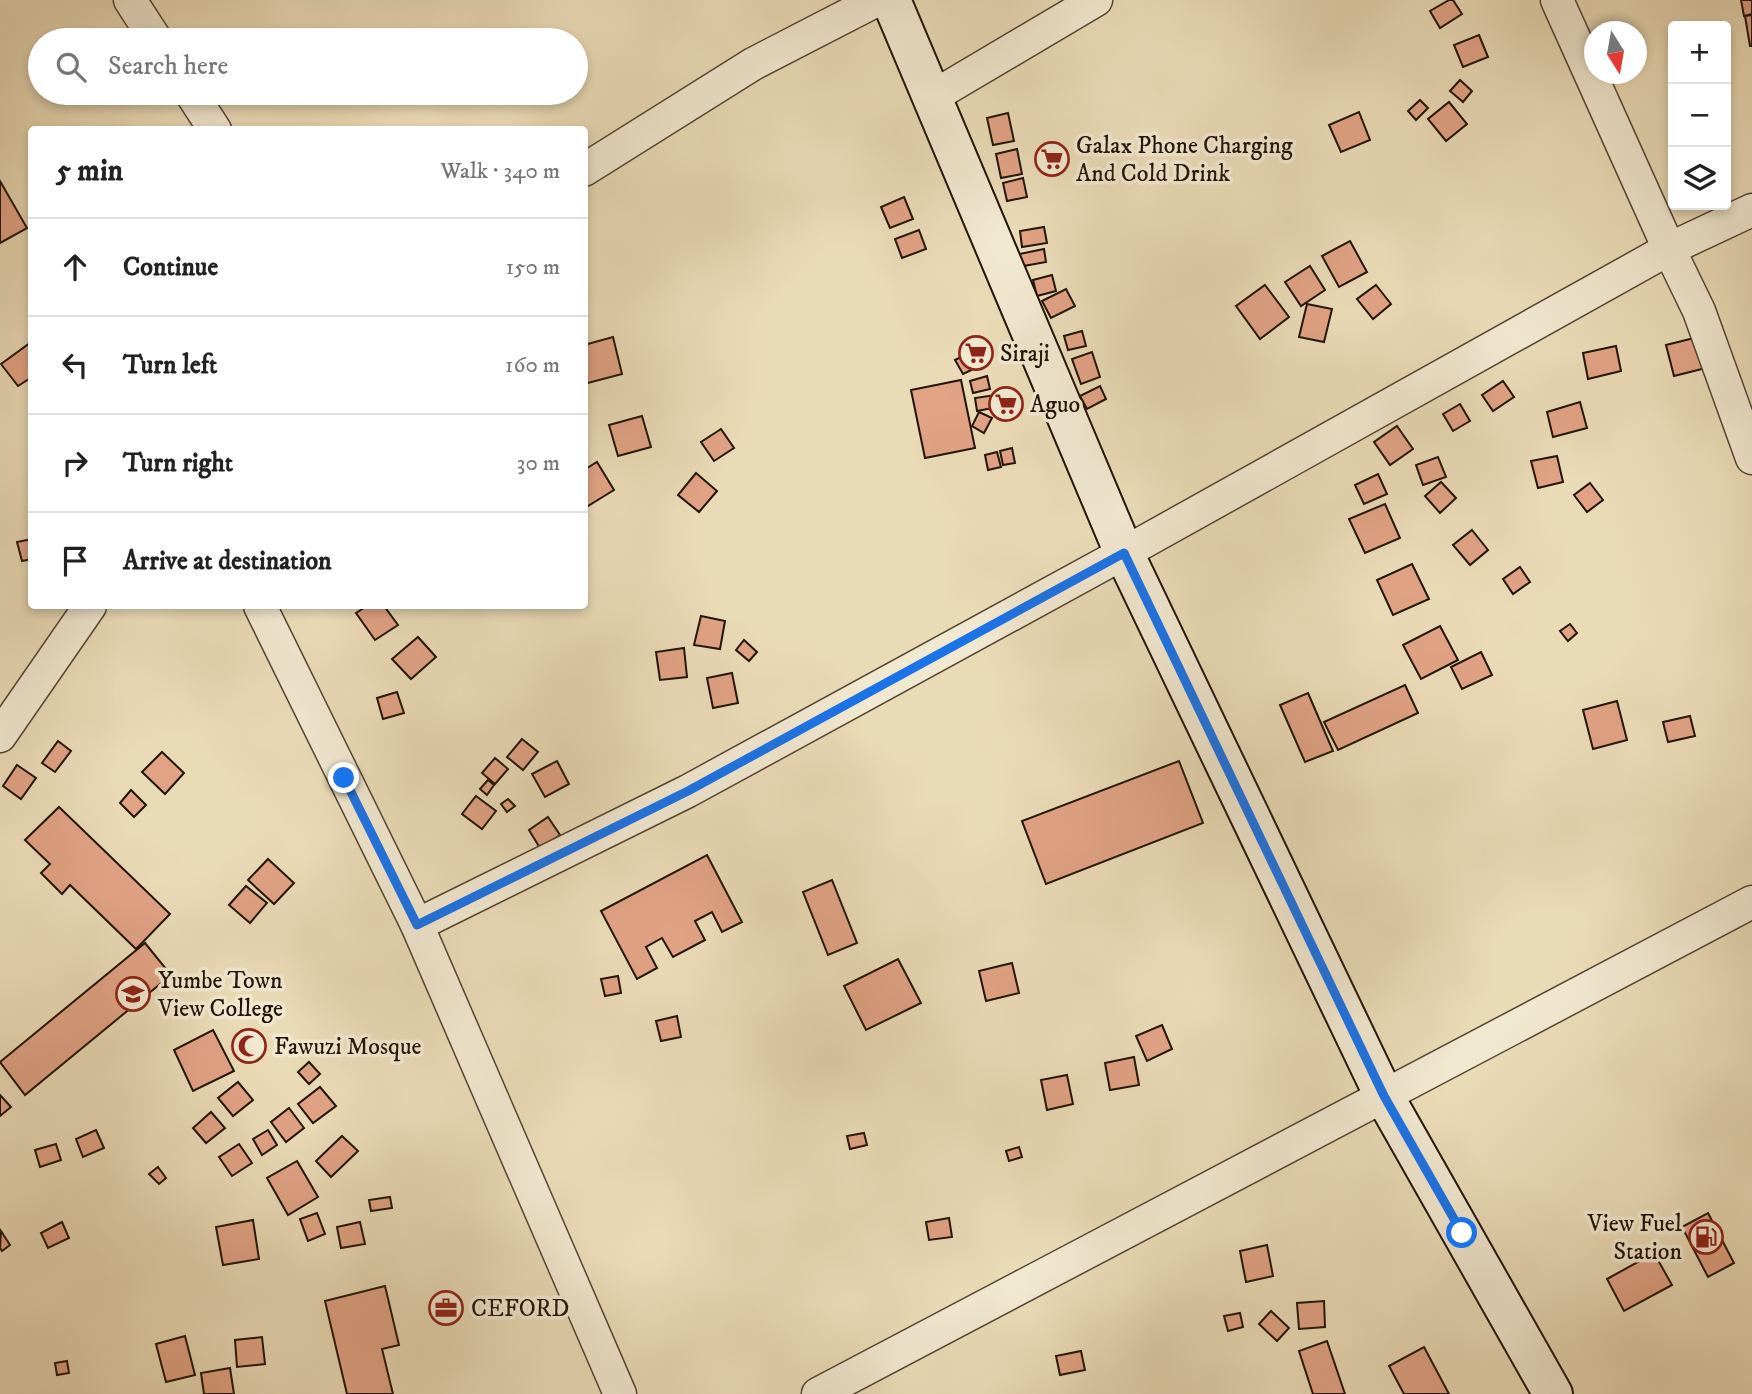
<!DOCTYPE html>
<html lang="en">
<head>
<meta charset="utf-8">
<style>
	:root { --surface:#fff; --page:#f6f6f6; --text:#222; --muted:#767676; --line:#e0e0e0 }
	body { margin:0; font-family:"IM FELL DW Pica",serif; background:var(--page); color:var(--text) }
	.controls { position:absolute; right:21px; top:21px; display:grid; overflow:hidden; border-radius:7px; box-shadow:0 4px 10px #0003 }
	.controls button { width:63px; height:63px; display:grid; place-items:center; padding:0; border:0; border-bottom:2px solid var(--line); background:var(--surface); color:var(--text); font:35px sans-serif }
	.compass { position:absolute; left:1584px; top:21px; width:63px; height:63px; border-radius:50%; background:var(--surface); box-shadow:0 4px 10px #0003; rotate:169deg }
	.stop { position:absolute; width:21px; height:21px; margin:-16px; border:5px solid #1a73e8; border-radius:50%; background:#fff }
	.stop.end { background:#1a73e8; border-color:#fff; box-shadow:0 2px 7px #0008 }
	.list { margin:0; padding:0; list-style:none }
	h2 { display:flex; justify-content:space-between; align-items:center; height:91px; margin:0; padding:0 28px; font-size:30px }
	h2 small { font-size:23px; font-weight:400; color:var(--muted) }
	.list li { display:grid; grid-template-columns:46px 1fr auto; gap:21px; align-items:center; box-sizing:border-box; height:98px; padding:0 28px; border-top:2px solid var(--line) }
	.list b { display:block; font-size:26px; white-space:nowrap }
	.list em { font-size:23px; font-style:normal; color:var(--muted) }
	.icon { flex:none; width:38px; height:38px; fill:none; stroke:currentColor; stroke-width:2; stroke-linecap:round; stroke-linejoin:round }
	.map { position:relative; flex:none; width:1752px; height:1394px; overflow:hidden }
	.search { position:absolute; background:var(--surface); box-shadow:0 4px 10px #0003; left:28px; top:28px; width:560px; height:77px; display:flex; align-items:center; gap:18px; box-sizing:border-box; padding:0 24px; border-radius:38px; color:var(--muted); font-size:26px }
	.panel { position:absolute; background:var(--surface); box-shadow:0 4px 10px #0003; left:28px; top:126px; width:560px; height:483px; border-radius:7px }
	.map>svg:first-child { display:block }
	.building { fill:#e1a384; stroke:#211308; stroke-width:2 }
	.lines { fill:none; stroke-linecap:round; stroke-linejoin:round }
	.minor-casing { stroke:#534534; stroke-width:35 }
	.secondary-casing { stroke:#211308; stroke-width:42 }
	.minor { stroke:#f1e8d0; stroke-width:32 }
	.secondary { stroke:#f1e8d0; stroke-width:38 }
	.route { stroke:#1a73e8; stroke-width:9 }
	.labels { text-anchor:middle; stroke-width:7; stroke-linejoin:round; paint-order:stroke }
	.poi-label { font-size:24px; fill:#211308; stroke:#f1e8d0; text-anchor:start }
</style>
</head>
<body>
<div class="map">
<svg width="1752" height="1394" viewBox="0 0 1752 1394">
	<rect width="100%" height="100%" fill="#eadbb7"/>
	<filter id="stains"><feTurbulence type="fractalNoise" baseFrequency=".00286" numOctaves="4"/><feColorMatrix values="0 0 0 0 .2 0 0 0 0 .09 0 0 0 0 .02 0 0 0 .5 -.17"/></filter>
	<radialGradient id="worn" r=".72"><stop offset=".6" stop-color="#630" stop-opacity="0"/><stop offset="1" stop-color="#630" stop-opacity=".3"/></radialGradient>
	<g class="building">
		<path d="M1449,0H1453L1462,14L1440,28L1430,11Z"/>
		<path d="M1741,0H1752V14L1744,16Z"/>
		<path d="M1752,15V46H1750L1745,16Z"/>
		<path d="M1479,35L1488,57L1463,67L1454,45Z"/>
		<path d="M1460,80L1472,91L1463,102L1450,91Z"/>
		<path d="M1420,100L1428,108L1416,120L1408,111Z"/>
		<path d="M1449,102L1467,124L1446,141L1428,119Z"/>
		<path d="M1359,112L1370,140L1341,152L1329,125Z"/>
		<path d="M1008,113L1014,141L993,145L987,118Z"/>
		<path d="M1017,149L1022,174L1001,178L996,154Z"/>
		<path d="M1023,178L1027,197L1007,201L1003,183Z"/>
		<path d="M0,181L27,228L0,243Z"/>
		<path d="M904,197L913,219L890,228L881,207Z"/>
		<path d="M1044,227L1047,243L1022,247L1020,231Z"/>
		<path d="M919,230L926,249L902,258L895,239Z"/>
		<path d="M1350,241L1367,272L1339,287L1322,256Z"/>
		<path d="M1044,249L1046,262L1018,267L1015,255Z"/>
		<path d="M1310,266L1325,290L1301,306L1285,282Z"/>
		<path d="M1052,275L1056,291L1037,296L1033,280Z"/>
		<path d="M1265,285L1289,317L1260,339L1236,306Z"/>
		<path d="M1376,285L1391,304L1373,319L1357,299Z"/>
		<path d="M1066,289L1075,306L1051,318L1042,301Z"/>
		<path d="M1307,304L1332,309L1324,342L1299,337Z"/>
		<path d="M1082,331L1086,346L1068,350L1064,336Z"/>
		<path d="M613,337L622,374L584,384V345Z"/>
		<path d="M1698,337L1706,368L1674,376L1666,345Z"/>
		<path d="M30,343L32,377L18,386L1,364Z"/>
		<path d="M1616,346L1621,371L1588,379L1583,353Z"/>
		<path d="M973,351L980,366L963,374L955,360Z"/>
		<path d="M1092,352L1100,377L1081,384L1072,359Z"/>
		<path d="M987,376L990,389L973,393L970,381Z"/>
		<path d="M961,380L975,448L925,458L911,390Z"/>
		<path d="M1503,381L1514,397L1493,411L1482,395Z"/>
		<path d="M1100,386L1106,399L1087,409L1080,396Z"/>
		<path d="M995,395L998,407L977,411L975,398Z"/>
		<path d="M1580,402L1587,428L1553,437L1547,412Z"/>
		<path d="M1460,404L1470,421L1453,431L1443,414Z"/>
		<path d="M979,412L992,418L984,433L972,426Z"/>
		<path d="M642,416L651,447L618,456L609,425Z"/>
		<path d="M1397,426L1413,449L1390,465L1374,442Z"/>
		<path d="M721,429L734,448L714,461L701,442Z"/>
		<path d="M1012,448L1015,463L1003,465L1000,451Z"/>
		<path d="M997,452L1001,467L988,470L985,455Z"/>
		<path d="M1557,456L1563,482L1538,488L1531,461Z"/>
		<path d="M1438,457L1446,477L1423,485L1416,465Z"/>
		<path d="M597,462L614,490L588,506L584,501V470Z"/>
		<path d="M696,473L717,491L699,512L678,495Z"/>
		<path d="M1378,474L1387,494L1364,504L1355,485Z"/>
		<path d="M1441,482L1456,498L1440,513L1425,496Z"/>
		<path d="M1590,483L1603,500L1587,512L1574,495Z"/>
		<path d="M1385,504L1400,538L1365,553L1349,519Z"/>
		<path d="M1472,530L1488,550L1470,565L1453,545Z"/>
		<path d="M32,539V559L22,561L17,542Z"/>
		<path d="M1412,564L1429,599L1393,615L1377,580Z"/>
		<path d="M1520,567L1530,582L1513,594L1503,579Z"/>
		<path d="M367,606H384L398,625L375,640L356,613Z"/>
		<path d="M701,616L725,621L720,649L694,645Z"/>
		<path d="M1570,624L1577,633L1568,641L1560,631Z"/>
		<path d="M1440,626L1458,660L1421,679L1403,645Z"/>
		<path d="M418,637L436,657L411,679L392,659Z"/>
		<path d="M744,640L757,652L749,661L736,650Z"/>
		<path d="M684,648L687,677L660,680L656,652Z"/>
		<path d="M1481,652L1492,675L1462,689L1451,667Z"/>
		<path d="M732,673L738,703L713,708L707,678Z"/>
		<path d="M1405,685L1418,713L1338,750L1324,722Z"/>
		<path d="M397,692L404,713L383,719L377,698Z"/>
		<path d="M1308,693L1333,751L1305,762L1280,705Z"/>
		<path d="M1617,701L1627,740L1593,749L1583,710Z"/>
		<path d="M1690,716L1695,736L1668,742L1663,722Z"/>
		<path d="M522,739L538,752L523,770L507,757Z"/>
		<path d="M58,741L71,751L55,772L42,763Z"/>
		<path d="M162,752L184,773L165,794L142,772Z"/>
		<path d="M495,758L508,769L495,784L482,773Z"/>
		<path d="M557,761L569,784L545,797L532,774Z"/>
		<path d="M1179,761L1203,823L1046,884L1022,821Z"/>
		<path d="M17,765L36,778L21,799L3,786Z"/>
		<path d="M488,780L494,785L487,795L480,789Z"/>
		<path d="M131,790L146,805L134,817L120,803Z"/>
		<path d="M476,796L496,811L482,829L462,814Z"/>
		<path d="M508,799L515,806L507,812L501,804Z"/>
		<path d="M59,807L170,914L136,949L70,885L62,894L41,873L50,864L25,840Z"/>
		<path d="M548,817L560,835L540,848L529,830Z"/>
		<path d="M707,855L742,922L722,932L712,912L695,921L705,940L673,957L662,938L646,947L657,968L637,979L601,911Z"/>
		<path d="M268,859L294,883L274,904L248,880Z"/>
		<path d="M832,880L857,943L828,955L803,892Z"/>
		<path d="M246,886L267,903L250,923L229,905Z"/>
		<path d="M145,943L171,975L25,1095L0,1062Z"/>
		<path d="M898,959L921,1003L866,1030L844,986Z"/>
		<path d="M1012,963L1019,993L986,1001L979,971Z"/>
		<path d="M618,976L621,993L605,996L601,979Z"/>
		<path d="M677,1016L681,1037L661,1041L656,1021Z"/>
		<path d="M1162,1025L1172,1049L1147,1061L1136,1036Z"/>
		<path d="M213,1030L234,1071L193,1091L174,1050Z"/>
		<path d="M1134,1057L1139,1085L1110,1090L1105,1063Z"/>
		<path d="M309,1062L320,1074L309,1084L298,1072Z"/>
		<path d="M1067,1075L1073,1104L1047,1110L1041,1080Z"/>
		<path d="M238,1082L253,1100L233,1116L218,1098Z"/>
		<path d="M320,1087L336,1106L313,1123L298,1104Z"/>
		<path d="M0,1095L11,1107L0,1116Z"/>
		<path d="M289,1108L304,1128L286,1142L271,1122Z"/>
		<path d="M211,1112L225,1128L206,1143L193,1128Z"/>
		<path d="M96,1130L104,1148L83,1157L76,1139Z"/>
		<path d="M268,1130L277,1145L262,1155L253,1139Z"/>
		<path d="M864,1133L867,1145L850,1149L847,1136Z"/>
		<path d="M342,1136L358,1151L331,1177L316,1161Z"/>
		<path d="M56,1144L61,1160L40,1167L35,1150Z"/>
		<path d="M239,1144L252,1163L232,1176L219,1157Z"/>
		<path d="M1019,1147L1022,1157L1009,1161L1006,1151Z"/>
		<path d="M297,1161L318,1197L288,1215L267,1178Z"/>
		<path d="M158,1167L166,1178L159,1184L149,1174Z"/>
		<path d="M390,1197L392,1208L371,1211L369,1200Z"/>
		<path d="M317,1213L325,1234L308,1241L300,1219Z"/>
		<path d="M1708,1213L1734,1263L1708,1277L1682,1227Z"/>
		<path d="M949,1218L952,1237L929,1240L926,1222Z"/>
		<path d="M253,1220L259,1259L223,1265L216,1227Z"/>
		<path d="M62,1222L69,1238L48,1248L41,1233Z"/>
		<path d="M360,1222L365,1244L341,1248L337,1227Z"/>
		<path d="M1,1231L10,1245L2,1251L0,1248Z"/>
		<path d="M1267,1245L1273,1276L1246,1282L1240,1251Z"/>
		<path d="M1654,1253L1672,1285L1624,1311L1607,1279Z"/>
		<path d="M385,1286L399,1345L382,1349L393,1394H347L325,1301Z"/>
		<path d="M1324,1301L1325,1327L1299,1329L1297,1303Z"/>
		<path d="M1271,1311L1289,1328L1277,1341L1259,1324Z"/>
		<path d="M1240,1313L1243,1327L1228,1331L1224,1316Z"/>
		<path d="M185,1336L195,1375L166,1382L156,1344Z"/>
		<path d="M262,1337L265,1364L237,1367L235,1340Z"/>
		<path d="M1327,1341L1345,1394H1313L1299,1351Z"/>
		<path d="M1424,1347L1449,1394H1404L1389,1366Z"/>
		<path d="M1081,1351L1085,1370L1060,1375L1056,1356Z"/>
		<path d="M67,1361L69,1373L57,1375L55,1363Z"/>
		<path d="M230,1368L234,1394H204L201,1373Z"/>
	</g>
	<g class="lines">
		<g class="minor-casing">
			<g id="minor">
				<path d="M130,0L156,40"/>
				<path d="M1557,0L1669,249L1699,311L1752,458"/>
				<path d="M191,93L215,130"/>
				<path d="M932,97L1096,0"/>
				<path d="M584,170L753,64L877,0"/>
				<path d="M260,606L417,925L620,1394"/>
				<path d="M0,736L90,606"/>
				<path d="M417,925L688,791L1124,553L1669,249L1752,210"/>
				<path d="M818,1394L1752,902"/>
			</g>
		</g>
		<g class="secondary-casing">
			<path id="secondary" d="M891,0L1124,553L1384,1096L1553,1394"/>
		</g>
		<use href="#minor" class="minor"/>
		<use href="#secondary" class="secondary"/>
	</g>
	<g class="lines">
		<path class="route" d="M344,778L417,925L688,791L1124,553L1384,1096L1462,1233"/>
	</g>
	<defs>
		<g id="supermarket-ring" transform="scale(1.75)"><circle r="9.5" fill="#f1e8d0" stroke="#8f2418" stroke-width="1.5"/><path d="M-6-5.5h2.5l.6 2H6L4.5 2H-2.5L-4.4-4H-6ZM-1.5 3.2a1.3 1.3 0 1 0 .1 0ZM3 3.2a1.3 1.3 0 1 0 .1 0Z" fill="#8f2418"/></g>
		<g id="school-ring" transform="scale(1.75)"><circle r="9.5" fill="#f1e8d0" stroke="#8f2418" stroke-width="1.5"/><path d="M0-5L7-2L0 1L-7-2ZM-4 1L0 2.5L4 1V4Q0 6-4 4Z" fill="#8f2418"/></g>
		<g id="mosque-ring" transform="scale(1.75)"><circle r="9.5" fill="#f1e8d0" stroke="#8f2418" stroke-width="1.5"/><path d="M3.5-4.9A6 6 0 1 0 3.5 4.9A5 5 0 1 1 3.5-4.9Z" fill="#8f2418"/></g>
		<g id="fuel-ring" transform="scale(1.75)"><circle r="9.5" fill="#f1e8d0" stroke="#8f2418" stroke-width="1.5"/><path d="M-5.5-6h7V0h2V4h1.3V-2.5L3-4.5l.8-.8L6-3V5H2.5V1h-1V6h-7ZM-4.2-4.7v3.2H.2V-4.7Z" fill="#8f2418"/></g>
		<g id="office-ring" transform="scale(1.75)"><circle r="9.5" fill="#f1e8d0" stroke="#8f2418" stroke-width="1.5"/><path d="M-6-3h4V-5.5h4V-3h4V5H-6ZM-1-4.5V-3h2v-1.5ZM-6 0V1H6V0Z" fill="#8f2418"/></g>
	</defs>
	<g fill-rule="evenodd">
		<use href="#supermarket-ring" x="1052" y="159"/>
		<use href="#supermarket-ring" x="976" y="353"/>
		<use href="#supermarket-ring" x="1006" y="404"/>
		<use href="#school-ring" x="133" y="994"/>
		<use href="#mosque-ring" x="249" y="1046"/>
		<use href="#fuel-ring" x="1706" y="1237"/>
		<use href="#office-ring" x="446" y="1308"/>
	</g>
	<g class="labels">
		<g class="poi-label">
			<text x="1076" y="153">Galax Phone Charging<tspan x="1076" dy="28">And Cold Drink</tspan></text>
			<text x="1000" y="361">Siraji</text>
			<text x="1030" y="412">Aguo</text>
			<text x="158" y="988">Yumbe Town<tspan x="158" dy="28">View College</tspan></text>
			<text x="274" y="1054">Fawuzi Mosque</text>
			<text x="1682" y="1231" text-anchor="end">View Fuel<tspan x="1682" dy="28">Station</tspan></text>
			<text x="471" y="1316">CEFORD</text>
		</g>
	</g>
	<rect width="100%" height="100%" filter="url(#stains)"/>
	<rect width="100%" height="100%" fill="url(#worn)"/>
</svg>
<div class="controls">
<button>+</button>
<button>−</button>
<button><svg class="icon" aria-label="layers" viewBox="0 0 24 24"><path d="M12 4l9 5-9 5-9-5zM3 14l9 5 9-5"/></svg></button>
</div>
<svg class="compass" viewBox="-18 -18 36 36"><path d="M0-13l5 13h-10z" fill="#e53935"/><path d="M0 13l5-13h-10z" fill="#767676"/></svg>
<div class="stop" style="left:1462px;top:1233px"></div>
<div class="stop end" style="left:344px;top:778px"></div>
<div class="search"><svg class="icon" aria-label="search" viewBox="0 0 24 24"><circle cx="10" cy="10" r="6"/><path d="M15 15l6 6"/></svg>Search here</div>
<section class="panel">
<h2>5 min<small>Walk · 340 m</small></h2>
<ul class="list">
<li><svg class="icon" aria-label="ahead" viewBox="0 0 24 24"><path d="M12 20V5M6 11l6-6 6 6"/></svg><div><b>Continue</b></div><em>150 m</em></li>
<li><svg class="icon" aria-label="left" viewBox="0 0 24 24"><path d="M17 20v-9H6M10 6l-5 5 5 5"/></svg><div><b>Turn left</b></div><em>160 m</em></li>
<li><svg class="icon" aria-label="right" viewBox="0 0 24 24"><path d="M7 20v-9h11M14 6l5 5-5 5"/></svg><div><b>Turn right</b></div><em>30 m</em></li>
<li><svg class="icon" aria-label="arrive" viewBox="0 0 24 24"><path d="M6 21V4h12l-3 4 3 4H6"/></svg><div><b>Arrive at destination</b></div></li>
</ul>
</section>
</div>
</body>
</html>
